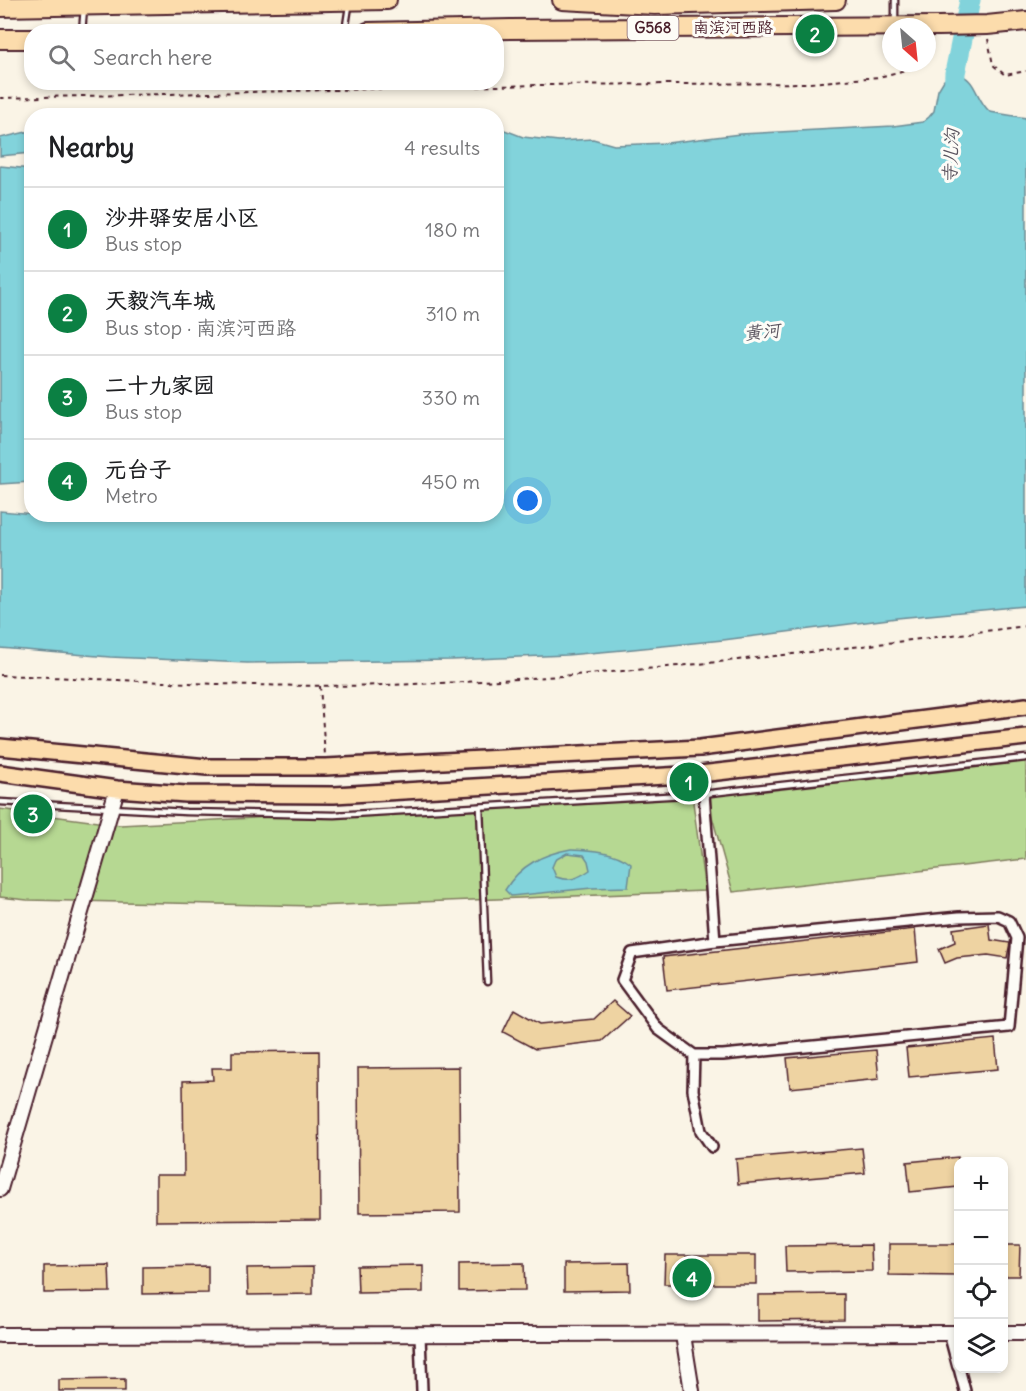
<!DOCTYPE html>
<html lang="en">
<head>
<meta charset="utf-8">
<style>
	:root { --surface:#fff; --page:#f6f6f6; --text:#202124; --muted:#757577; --line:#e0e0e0; --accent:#0b8043 }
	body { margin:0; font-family:Delius,"LXGW WenKai TC",sans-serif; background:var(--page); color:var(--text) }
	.controls { position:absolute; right:18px; bottom:18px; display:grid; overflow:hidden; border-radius:12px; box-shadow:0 3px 9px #0003 }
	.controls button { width:54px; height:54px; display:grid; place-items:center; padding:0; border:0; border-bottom:2px solid var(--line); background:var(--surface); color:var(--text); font:30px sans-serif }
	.compass { position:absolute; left:882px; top:18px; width:54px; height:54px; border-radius:50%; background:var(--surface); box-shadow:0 3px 9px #0003; rotate:153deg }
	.you { position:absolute; left:528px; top:501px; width:21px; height:21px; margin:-15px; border:4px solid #fff; border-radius:50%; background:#1a73e8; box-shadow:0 0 0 9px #1a73e833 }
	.badge { display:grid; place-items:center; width:39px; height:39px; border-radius:50%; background:var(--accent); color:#fff; font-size:20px; font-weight:700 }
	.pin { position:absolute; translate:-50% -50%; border:3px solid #fff; box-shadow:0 2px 6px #0006 }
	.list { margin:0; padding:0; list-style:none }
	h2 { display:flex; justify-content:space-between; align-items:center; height:78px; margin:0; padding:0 24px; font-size:26px }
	h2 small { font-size:20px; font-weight:400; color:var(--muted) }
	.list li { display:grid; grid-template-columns:39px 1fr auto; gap:18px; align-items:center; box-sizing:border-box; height:84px; padding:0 24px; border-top:2px solid var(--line) }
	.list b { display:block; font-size:22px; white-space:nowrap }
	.list p { margin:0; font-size:20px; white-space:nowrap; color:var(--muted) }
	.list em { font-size:20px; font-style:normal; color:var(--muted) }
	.icon { flex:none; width:33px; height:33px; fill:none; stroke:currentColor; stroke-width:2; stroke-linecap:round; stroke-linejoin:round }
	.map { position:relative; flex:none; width:1026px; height:1391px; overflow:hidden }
	.search { position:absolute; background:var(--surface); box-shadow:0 3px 9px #0003; left:24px; top:24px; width:480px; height:66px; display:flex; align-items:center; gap:15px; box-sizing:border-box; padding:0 21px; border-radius:24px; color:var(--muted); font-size:22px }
	.panel { position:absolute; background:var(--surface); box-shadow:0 3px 9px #0003; left:24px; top:108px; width:480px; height:414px; border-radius:24px }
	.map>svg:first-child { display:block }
	.green { fill:#b6d892; stroke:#807c5e; stroke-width:1.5 }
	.water { fill:#82d3db; stroke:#6c8b95; stroke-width:1.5; fill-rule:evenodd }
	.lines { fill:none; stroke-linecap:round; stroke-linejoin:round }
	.river { stroke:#82d3db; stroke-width:21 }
	.building { fill:#eed3a2; stroke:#4a1f2b; stroke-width:1.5 }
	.lane-casing { stroke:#4a1f2b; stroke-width:9 }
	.street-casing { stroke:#4a1f2b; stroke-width:14 }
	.secondary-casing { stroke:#4a1f2b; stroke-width:18 }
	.primary-casing { stroke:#4a1f2b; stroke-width:20 }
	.highway-casing { stroke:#4a1f2b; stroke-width:22 }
	.path { stroke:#4a1f2b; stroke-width:2; stroke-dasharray:4.5 4.5; stroke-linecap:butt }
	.lane { stroke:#fdfcf7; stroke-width:4.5 }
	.street { stroke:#fdfcf7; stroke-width:9 }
	.secondary { stroke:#fdfcf7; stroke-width:14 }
	.primary { stroke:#fcdcac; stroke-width:15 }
	.highway { stroke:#fcdcac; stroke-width:18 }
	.labels { text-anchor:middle; stroke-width:6; stroke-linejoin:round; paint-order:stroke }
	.shield { fill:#fdfcf7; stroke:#806168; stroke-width:1.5 }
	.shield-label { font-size:15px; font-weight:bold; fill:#4a1f2b }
	.street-label { font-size:16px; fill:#4a1f2b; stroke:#fdfcf7 }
	.water-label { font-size:18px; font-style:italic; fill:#5b5560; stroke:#fdfcf7 }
</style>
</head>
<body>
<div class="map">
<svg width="1026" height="1391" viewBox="0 0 1026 1391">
	<rect width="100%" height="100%" fill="#faf4e6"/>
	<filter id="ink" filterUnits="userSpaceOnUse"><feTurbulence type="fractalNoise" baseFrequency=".0167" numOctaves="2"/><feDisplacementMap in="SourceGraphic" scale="12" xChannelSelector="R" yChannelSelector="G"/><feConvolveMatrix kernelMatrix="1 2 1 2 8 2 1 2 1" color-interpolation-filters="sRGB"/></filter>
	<g filter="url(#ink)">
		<g class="green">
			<path d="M1026,761V859L733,892L706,795Z"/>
			<path d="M692,795L705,891L315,906L27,900L0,897V809L120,825Z"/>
		</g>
		<g class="water">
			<path d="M955,73C978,78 974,98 990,112L1026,118V606L897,618L723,640L623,650L567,655L452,660L247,663L110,657L0,648V511L58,516L496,514L497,127L523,137L559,141L593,139L614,145L667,143L740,134L893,126L923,122L929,117L934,111L938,90L944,80Z"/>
			<path d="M31,131V153L0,156V138Z"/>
			<path d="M0,166L31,169V482L0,484Z"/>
			<path d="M571,849C591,850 615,851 631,864L628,887L592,888L511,896L505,890C520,865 543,854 571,849ZM567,853L584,855L588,861L590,870C578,878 570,882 556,877L552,867L555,860Z"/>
		</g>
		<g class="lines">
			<path class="river" d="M954,100L955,73L970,0"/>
		</g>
		<g class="building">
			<path d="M989,924L991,940L1010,943L1007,958L988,955L957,958L945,963L939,949L955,942L953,929Z"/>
			<path d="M915,929L918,962L667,990L663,957Z"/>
			<path d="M613,1001L630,1016L602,1041L535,1049L503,1032L514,1009L540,1024L594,1019Z"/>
			<path d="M995,1039L998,1069L909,1077L906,1048Z"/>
			<path d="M876,1050L879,1079L790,1088L787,1058Z"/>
			<path d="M319,1051L320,1220L156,1221V1175H184L183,1081L213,1080L212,1068H232V1052Z"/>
			<path d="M459,1067L460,1212L359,1213L358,1068Z"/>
			<path d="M862,1148L865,1173L738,1184L736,1159Z"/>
			<path d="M958,1157V1187L910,1192L907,1162Z"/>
			<path d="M889,1244H958V1276L889,1275Z"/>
			<path d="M871,1245L872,1271L786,1272L785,1246Z"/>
			<path d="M1004,1245H1020L1019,1276H1004Z"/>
			<path d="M665,1255H756V1284H664Z"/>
			<path d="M524,1263L525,1290L459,1291V1264Z"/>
			<path d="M629,1263L630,1290L564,1291V1264Z"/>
			<path d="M109,1265L110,1292L44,1293V1266Z"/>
			<path d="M423,1265V1292L358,1293L357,1266Z"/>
			<path d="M208,1266V1293L143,1294V1267Z"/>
			<path d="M313,1267V1294L248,1295L247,1268Z"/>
			<path d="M844,1294V1320L758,1321V1295Z"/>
			<path d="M125,1379V1391H59V1380Z"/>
		</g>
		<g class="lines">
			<g class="lane-casing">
				<g id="lane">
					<path d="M895,0V21"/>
					<path d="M82,32L84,8"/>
					<path d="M345,32L349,6"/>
					<path d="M0,802L186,812L334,815L702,794L1026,758"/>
					<path d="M480,807L487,982"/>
				</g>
			</g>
			<g class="street-casing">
				<g id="street">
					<path d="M700,774L704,794L715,941"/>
					<path d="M998,916L1009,921L1017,938L1009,1027L723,1055H694L658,1029L622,980L632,953L715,941L959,917Z"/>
					<path d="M694,1055L693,1090L701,1131L712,1147"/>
					<path d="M949,1333L958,1367"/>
					<path d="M420,1335L422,1391"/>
					<path d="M959,1368L965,1391"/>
				</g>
			</g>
			<g class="secondary-casing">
				<g id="secondary">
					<path d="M0,1189L117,789"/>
					<path d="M1004,1333H1026"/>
					<path d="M0,1335L958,1333"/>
					<path d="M683,1335L692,1391"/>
				</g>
			</g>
			<g class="primary-casing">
				<g id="primary">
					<path d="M0,747L207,767H326L700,748L1026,706"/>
					<path d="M0,773L117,789L186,794L334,795L700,774L1026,737"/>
				</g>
			</g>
			<g class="highway-casing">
				<g id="highway">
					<path d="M562,0L655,5L836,0"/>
					<path d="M0,7L387,0"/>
					<path d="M368,32L510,29L939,26L987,25L1026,21"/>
					<path d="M0,39H32"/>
				</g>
			</g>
			<g class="path">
				<path d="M988,39L993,65L1005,75L1026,71"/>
				<path d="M0,98L540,85L810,83L879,77L913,68L916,63"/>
				<path d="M0,675C138,680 276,690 414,684C619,677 822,651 1026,626"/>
				<path d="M320,686L325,755"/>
			</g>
			<use href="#lane" class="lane"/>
			<use href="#street" class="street"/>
			<use href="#secondary" class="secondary"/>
			<use href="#primary" class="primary"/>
			<use href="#highway" class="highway"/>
		</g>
	</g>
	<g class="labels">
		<rect class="shield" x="627.5" y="16" width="51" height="24" rx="4.5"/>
		<g class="shield-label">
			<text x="653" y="33">G568</text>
		</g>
		<g class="street-label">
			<text x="733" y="33">南滨河西路</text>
		</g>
		<g class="water-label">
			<text transform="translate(951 156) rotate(-87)" y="6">寺儿沟</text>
			<text transform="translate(762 332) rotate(-6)" y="6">黄河</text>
		</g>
	</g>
</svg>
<div class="controls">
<button>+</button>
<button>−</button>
<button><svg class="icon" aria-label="locate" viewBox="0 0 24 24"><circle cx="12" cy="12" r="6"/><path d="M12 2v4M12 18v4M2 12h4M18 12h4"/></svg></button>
<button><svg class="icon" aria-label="layers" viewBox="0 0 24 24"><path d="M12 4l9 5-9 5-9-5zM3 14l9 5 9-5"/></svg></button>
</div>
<svg class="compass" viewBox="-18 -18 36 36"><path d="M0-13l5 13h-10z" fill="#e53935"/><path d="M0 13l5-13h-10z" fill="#757577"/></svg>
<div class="you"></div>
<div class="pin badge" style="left:689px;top:782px">1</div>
<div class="pin badge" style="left:815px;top:34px">2</div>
<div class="pin badge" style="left:33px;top:814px">3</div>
<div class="pin badge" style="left:692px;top:1278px">4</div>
<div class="search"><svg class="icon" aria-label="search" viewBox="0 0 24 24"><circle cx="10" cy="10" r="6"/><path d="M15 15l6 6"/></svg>Search here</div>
<section class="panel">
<h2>Nearby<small>4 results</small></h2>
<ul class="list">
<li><span class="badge">1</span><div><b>沙井驿安居小区</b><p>Bus stop</p></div><em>180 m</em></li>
<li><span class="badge">2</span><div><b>天毅汽车城</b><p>Bus stop · 南滨河西路</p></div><em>310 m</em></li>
<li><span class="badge">3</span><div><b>二十九家园</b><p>Bus stop</p></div><em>330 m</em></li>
<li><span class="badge">4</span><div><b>元台子</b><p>Metro</p></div><em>450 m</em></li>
</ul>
</section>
</div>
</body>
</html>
